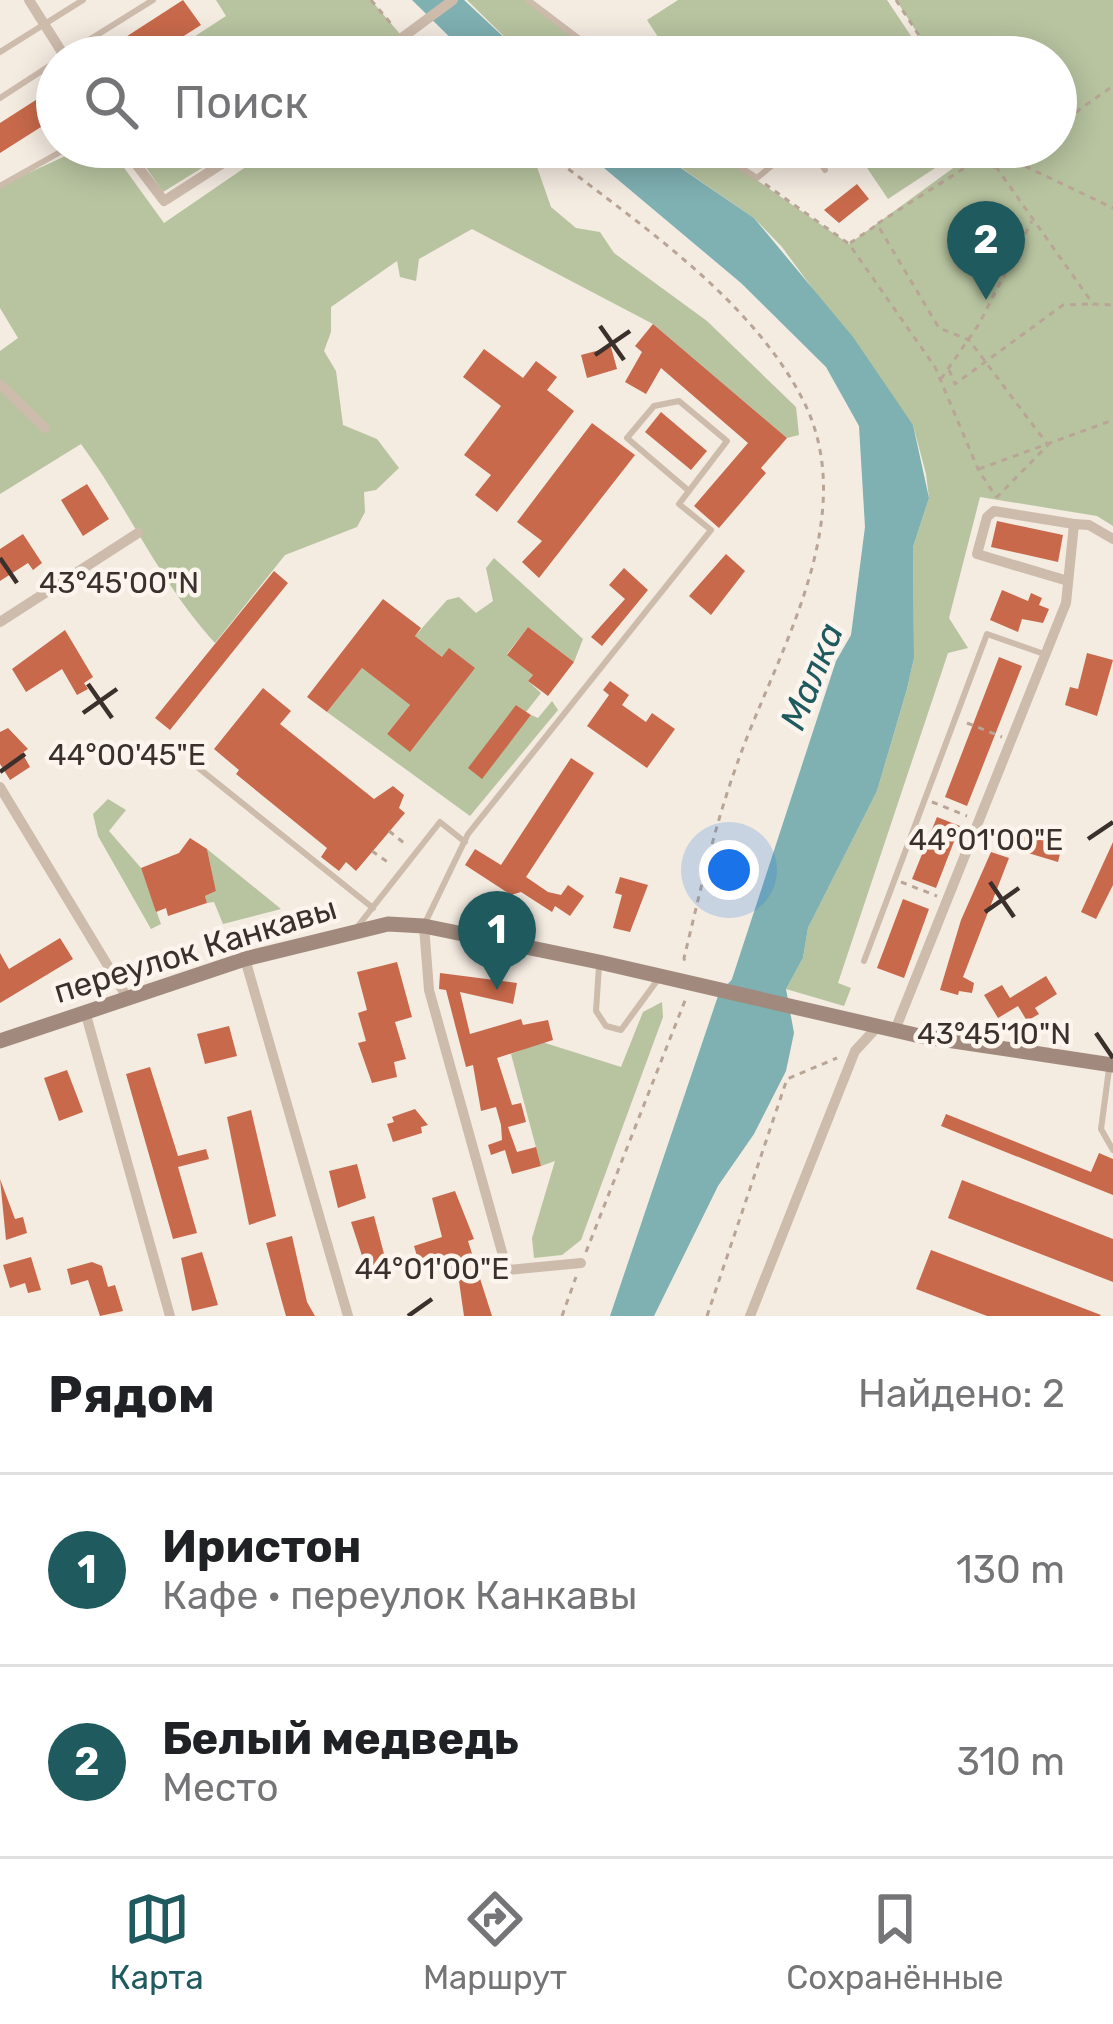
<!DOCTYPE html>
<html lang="ru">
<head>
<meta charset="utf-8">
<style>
	:root { --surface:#fff; --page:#f2f2f2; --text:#202124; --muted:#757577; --line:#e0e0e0; --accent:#1f5a5e }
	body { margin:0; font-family:Rubik,sans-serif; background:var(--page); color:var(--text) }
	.you { position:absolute; left:729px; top:870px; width:42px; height:42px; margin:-30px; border:9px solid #fff; border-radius:50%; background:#1a73e8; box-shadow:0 0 0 18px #1a73e833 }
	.badge { display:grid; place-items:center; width:78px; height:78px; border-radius:50%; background:var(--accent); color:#fff; font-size:39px; font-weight:700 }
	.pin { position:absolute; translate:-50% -99px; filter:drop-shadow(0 3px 6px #0008) }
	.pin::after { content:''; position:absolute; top:63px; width:42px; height:36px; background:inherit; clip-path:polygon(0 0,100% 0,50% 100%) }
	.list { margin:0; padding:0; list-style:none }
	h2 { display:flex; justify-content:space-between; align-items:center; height:156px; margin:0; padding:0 48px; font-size:51px }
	h2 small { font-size:39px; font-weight:400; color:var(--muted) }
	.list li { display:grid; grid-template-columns:78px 1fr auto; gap:36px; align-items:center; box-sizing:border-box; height:192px; padding:0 48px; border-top:3px solid var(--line) }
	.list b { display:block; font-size:45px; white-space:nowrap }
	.list p { margin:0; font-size:39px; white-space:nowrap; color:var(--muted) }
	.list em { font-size:39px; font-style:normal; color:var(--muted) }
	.icon { flex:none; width:66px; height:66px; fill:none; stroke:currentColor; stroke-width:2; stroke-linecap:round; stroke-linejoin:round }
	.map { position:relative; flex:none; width:1113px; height:1316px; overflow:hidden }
	.search { position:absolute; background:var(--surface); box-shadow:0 6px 30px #0003; left:36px; right:36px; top:36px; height:132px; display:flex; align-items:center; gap:30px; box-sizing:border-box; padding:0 42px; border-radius:66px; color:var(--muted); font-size:45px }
	.sheet { height:540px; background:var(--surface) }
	nav { display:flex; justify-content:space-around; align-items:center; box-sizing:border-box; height:168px; border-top:3px solid var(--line); background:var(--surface); font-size:33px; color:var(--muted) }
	nav a { display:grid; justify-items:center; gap:6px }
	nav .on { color:var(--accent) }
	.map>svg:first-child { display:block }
	.green { fill:#b8c4a0 }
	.water { fill:#7fb0b2 }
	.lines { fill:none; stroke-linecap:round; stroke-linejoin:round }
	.river { stroke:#7fb0b2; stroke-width:24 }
	.building { fill:#c8694b }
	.path { stroke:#b9a596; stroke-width:3; stroke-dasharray:6 6; stroke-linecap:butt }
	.lane { stroke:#cdbbac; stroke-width:6 }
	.street { stroke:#cdbbac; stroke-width:10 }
	.secondary { stroke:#a18a7d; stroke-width:15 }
	.ticks { fill:none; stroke:#3b302b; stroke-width:4.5 }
	.labels { text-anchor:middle; stroke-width:9; stroke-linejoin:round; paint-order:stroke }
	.street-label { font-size:33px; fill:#3b302b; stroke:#fbf5ee }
	.water-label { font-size:36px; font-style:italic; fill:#1f5a5e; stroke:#fbf5ee }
	.ticks-label { font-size:30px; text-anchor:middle; fill:#3b302b; stroke:#fbf5ee; stroke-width:9; stroke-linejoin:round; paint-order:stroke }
</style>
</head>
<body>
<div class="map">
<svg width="1113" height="1316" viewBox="0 0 1113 1316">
	<rect width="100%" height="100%" fill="#f4ebe1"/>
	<g class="green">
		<path d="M216,0H371L400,34L366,57H163L226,16Z"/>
		<path d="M467,0H528L603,57H525Z"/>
		<path d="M678,0H887L913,39L887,57H671L647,20Z"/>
		<path d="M896,0H1113V526L1097,516L980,497L949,618L968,648L948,653L838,983L851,988L844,1006L786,989L803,958L808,928L877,791L907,689L914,658L913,547L929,498L926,474L913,425L782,247L754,218L651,147H709L849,244L982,147H1056V57H933Z"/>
		<path d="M85,147H109L164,223L275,147H530L551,207L576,228L600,232L614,253L707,321L796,407L799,435L787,438L653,324L472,229L419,259L416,281L400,277L397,261L331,307V332L324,351L336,371L343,425L377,439L399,468L376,490L364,492L365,512L357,527L285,555L215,643C160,583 129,509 81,444L0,494V351L18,338L0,308V186Z"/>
		<path d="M132,147H236L163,192Z"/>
		<path d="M853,147H967L888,199Z"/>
		<path d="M494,558L583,639L574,662L528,627L507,654L533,675L528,681L541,693L526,712L516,705L482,778L531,715L538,718L552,701L558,710L470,816L327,712L362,668L410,705L387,734L410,751L442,657L415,636L447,600L459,597L476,613L493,601L486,568Z"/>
		<path d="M108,799L126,810L109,831L141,868L161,924L151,929L98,836L93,814Z"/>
		<path d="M207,849L281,909L223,924L214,902L207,903L205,896L216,891Z"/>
		<path d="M662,1002L663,1017L581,1240L562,1255L534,1258L532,1238L555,1161L541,1166L511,1054L542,1042L621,1067L643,1012Z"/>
	</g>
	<g class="water">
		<path d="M412,0H464L525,57H470Z"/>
		<path d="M579,147H650L754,218L853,337L913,425L929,498L913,547L914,658L907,689L877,791L808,928L803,958L786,989L794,1033L786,1071L754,1134L718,1186L654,1316H610L719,993L751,960L847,666L865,527L859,426L826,367L741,283Z"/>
	</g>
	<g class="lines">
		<path class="river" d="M742,987L847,666L862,640"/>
	</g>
	<g class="building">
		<path d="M183,0L201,25L151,57H128L118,42Z"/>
		<path d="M39,98L52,120L0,153V123Z"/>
		<path d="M857,184L869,199L839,223L824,210Z"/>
		<path d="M653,324L787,438L761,468L766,473L719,528L694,506L748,443L661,368L646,394L625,382L642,352L635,346Z"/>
		<path d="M611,347L617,369L587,378L581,355Z"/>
		<path d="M484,349L523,378L536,361L557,377L547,390L574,411L497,512L475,495L491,475L464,455L501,406L463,377Z"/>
		<path d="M661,412L707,451L691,470L645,432Z"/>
		<path d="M592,423L635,455L539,578L522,562L542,541L517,522Z"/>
		<path d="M87,484L109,519L83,536L61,500Z"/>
		<path d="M997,521L1063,535L1058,562L991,547Z"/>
		<path d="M23,534L42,563L33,570L28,563L0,581V549Z"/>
		<path d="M726,554L745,571L711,615L689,596Z"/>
		<path d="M624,568L648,590L602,646L591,637L625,599L609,585Z"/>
		<path d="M274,571L288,583L170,730L155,718Z"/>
		<path d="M1002,590L1028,601L1031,593L1042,598L1039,605L1049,609L1043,623L1022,619L1018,632L990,620Z"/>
		<path d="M383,599L421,628L415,636L442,657L449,648L475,668L410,752L387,734L410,705L362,668L327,712L307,697Z"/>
		<path d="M528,627L574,662L548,696L528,681L533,675L507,655Z"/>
		<path d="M65,630L93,677L84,683L88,689L77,695L62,669L26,692L12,669Z"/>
		<path d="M1087,653L1113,660L1097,716L1065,705L1070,687L1078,689Z"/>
		<path d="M999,657L1022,666L967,806L945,797Z"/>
		<path d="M610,681L629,695L622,705L646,722L652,713L675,729L647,768L587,726L609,695L603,690Z"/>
		<path d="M263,688L291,711L280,724L374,799L393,786L404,795L399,808L405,813L356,871L346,862L339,871L321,857L327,848L236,774L239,770L214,749Z"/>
		<path d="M516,705L531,715L482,779L468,768Z"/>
		<path d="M8,728L28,749L22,753L30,767L10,780L0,764V732Z"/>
		<path d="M571,758L594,773L526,877L548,892L561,895L568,885L584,896L570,916L555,906L552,912L521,892L511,895L465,865L475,849L501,865Z"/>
		<path d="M937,817L960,826L936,888L912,879Z"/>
		<path d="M1024,832L1062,845L1058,862L1018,850Z"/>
		<path d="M190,838L207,849L216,891L205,896L207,903L168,916L166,908L156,912L141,868L179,853Z"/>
		<path d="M1113,842V885L1096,919L1081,912Z"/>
		<path d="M991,852L1009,858L963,977L974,983L972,993L959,991L958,995L940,990L961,920Z"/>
		<path d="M620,877L648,885L630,932L613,928L622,895L615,893Z"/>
		<path d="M903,899L929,909L904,978L877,968Z"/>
		<path d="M60,938L73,959L0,1003V953L9,969Z"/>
		<path d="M397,962L412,1017L395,1022L406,1059L394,1062L397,1077L372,1083L358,1043L366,1041L358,1013L367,1010L357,972Z"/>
		<path d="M440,973L517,983L513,1004L460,992L470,1034L521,1019L523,1025L548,1020L553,1040L497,1058L512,1105L521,1103L526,1122L508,1127L517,1152L536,1147L541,1166L512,1174L505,1150L491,1155L488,1145L502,1140L501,1125L496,1107L481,1111L473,1065L466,1067L446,990L439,989Z"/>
		<path d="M1046,976L1057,994L1035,1008L1039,1014L1027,1021L1018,1006L998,1018L984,995L1002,985L1010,998Z"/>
		<path d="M229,1026L237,1056L205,1064L197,1034Z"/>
		<path d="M150,1067L178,1156L206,1149L209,1159L178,1167L197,1233L173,1239L126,1074Z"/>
		<path d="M67,1070L83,1112L59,1121L44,1078Z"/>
		<path d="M415,1109L428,1125L421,1127L422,1133L393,1142L387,1124L394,1122L392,1117Z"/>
		<path d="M251,1110L276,1216L249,1225L227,1117Z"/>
		<path d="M946,1114L1091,1172L1099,1153L1113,1159V1195L941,1126Z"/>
		<path d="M357,1164L366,1198L338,1208L329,1171Z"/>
		<path d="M0,1179L15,1219L23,1217L27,1233L6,1240Z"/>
		<path d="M962,1180L1113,1239V1282L948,1218Z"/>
		<path d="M455,1191L474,1239L468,1241L492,1316H464L459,1281L453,1282L446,1258L420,1266L414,1246L442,1237L432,1198Z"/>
		<path d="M374,1216L388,1269L368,1274L351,1222Z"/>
		<path d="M292,1236L307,1302L315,1316H286L282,1302L266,1243Z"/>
		<path d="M931,1250L1101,1315L1100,1316H987L916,1289Z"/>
		<path d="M202,1252L218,1305L192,1311L181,1258Z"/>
		<path d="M31,1257L41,1290L28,1293L25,1283L10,1288L3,1265Z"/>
		<path d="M92,1262L102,1266L108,1287L115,1285L123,1311L100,1316L88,1280L71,1285L67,1269Z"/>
	</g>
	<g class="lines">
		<g class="path">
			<path d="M371,0L393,26"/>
			<path d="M896,0L933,57"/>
			<path d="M413,45L428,57"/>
			<path d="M959,57L974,38"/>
			<path d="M1056,126L1113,86"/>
			<path d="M540,147C631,219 747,293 802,398C864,517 776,653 737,764C714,827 700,893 684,958L686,966"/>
			<path d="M982,147L1093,304L1113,305"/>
			<path d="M1010,159L1027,147"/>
			<path d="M765,184L849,244L935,367L978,469L996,497"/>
			<path d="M850,243L877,225"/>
			<path d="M949,370L955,384L1063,305L1090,304"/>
			<path d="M941,379L979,324L1032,221"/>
			<path d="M979,469L1113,420"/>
			<path d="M996,498L1048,445L969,340L939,328L877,224L969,165L995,167L1010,159L1113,208"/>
			<path d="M967,723L1002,737"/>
			<path d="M932,802L967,816"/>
			<path d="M389,831L404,843"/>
			<path d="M372,851L389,863"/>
			<path d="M901,882L937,896"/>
			<path d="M586,1252L686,998"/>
			<path d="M562,1316L576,1277"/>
			<path d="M707,1316L787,1079L837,1058"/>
		</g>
		<g class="lane">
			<path d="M528,0L603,57"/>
			<path d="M0,52L83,0"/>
			<path d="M65,55L153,0"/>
			<path d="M0,98L57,61"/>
			<path d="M709,147L757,178L794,147"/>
			<path d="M811,147L825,170"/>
			<path d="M0,186L69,147"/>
			<path d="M196,766L373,908"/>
			<path d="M425,923L468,834L711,530L679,504L727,441L679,401L654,406L627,438L689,491"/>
			<path d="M358,926L440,822L465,842"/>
			<path d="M864,961L987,634L1044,654"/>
			<path d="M599,966L596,1011L606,1026L621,1030L659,978"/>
			<path d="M1109,1069L1101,1129L1113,1150"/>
		</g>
		<g class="street">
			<path d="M29,0L65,57"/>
			<path d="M376,57L453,0"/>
			<path d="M123,147L164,201L248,147"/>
			<path d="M0,384L45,428"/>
			<path d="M1068,581L977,554L987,517L994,511L1074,524"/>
			<path d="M0,622L138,533"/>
			<path d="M0,787L128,999"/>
			<path d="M424,926L429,990L507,1270L581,1263"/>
			<path d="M245,959L348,1316"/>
			<path d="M86,1015L170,1316"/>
			<path d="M895,1030L1066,603L1074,524L1089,525L1113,539"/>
			<path d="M750,1316L855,1051L879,1025"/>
		</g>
		<path class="secondary" d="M0,1041L245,959L388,924L424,926L599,962L920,1036L1113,1065"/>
	</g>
	<path class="ticks" d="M600,326L624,360M595,355L630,331M0,558L17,583M88,684L112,718M83,713L117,689M0,772L25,754M1088,839L1113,822M990,882L1014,917M985,912L1019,888M1096,1033L1113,1058M408,1316L432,1299"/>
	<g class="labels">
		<g class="street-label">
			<text transform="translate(195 949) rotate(-17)" y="12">переулок Канкавы</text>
		</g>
		<g class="water-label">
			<text transform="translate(811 676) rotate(-68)" y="13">Малка</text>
		</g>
	</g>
	<g class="ticks-label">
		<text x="119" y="593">43°45'00"N</text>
		<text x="127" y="765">44°00'45"E</text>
		<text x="986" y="850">44°01'00"E</text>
		<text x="994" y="1044">43°45'10"N</text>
		<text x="432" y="1279">44°01'00"E</text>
	</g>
</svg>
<div class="you"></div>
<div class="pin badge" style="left:497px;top:990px">1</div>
<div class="pin badge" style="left:986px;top:300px">2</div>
<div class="search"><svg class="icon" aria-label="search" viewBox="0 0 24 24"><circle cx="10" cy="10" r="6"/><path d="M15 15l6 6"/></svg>Поиск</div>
</div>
<section class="sheet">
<h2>Рядом<small>Найдено: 2</small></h2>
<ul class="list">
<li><span class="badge">1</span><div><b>Иристон</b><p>Кафе · переулок Канкавы</p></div><em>130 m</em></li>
<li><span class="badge">2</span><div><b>Белый медведь</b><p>Место</p></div><em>310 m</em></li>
</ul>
</section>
<nav>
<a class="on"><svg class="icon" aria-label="map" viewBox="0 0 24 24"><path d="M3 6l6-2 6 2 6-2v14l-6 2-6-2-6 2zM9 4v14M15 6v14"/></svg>Карта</a>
<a><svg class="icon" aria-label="directions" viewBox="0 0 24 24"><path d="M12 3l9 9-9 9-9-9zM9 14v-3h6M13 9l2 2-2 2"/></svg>Маршрут</a>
<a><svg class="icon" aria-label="saved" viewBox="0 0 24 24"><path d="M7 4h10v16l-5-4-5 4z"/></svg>Сохранённые</a>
</nav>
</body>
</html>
